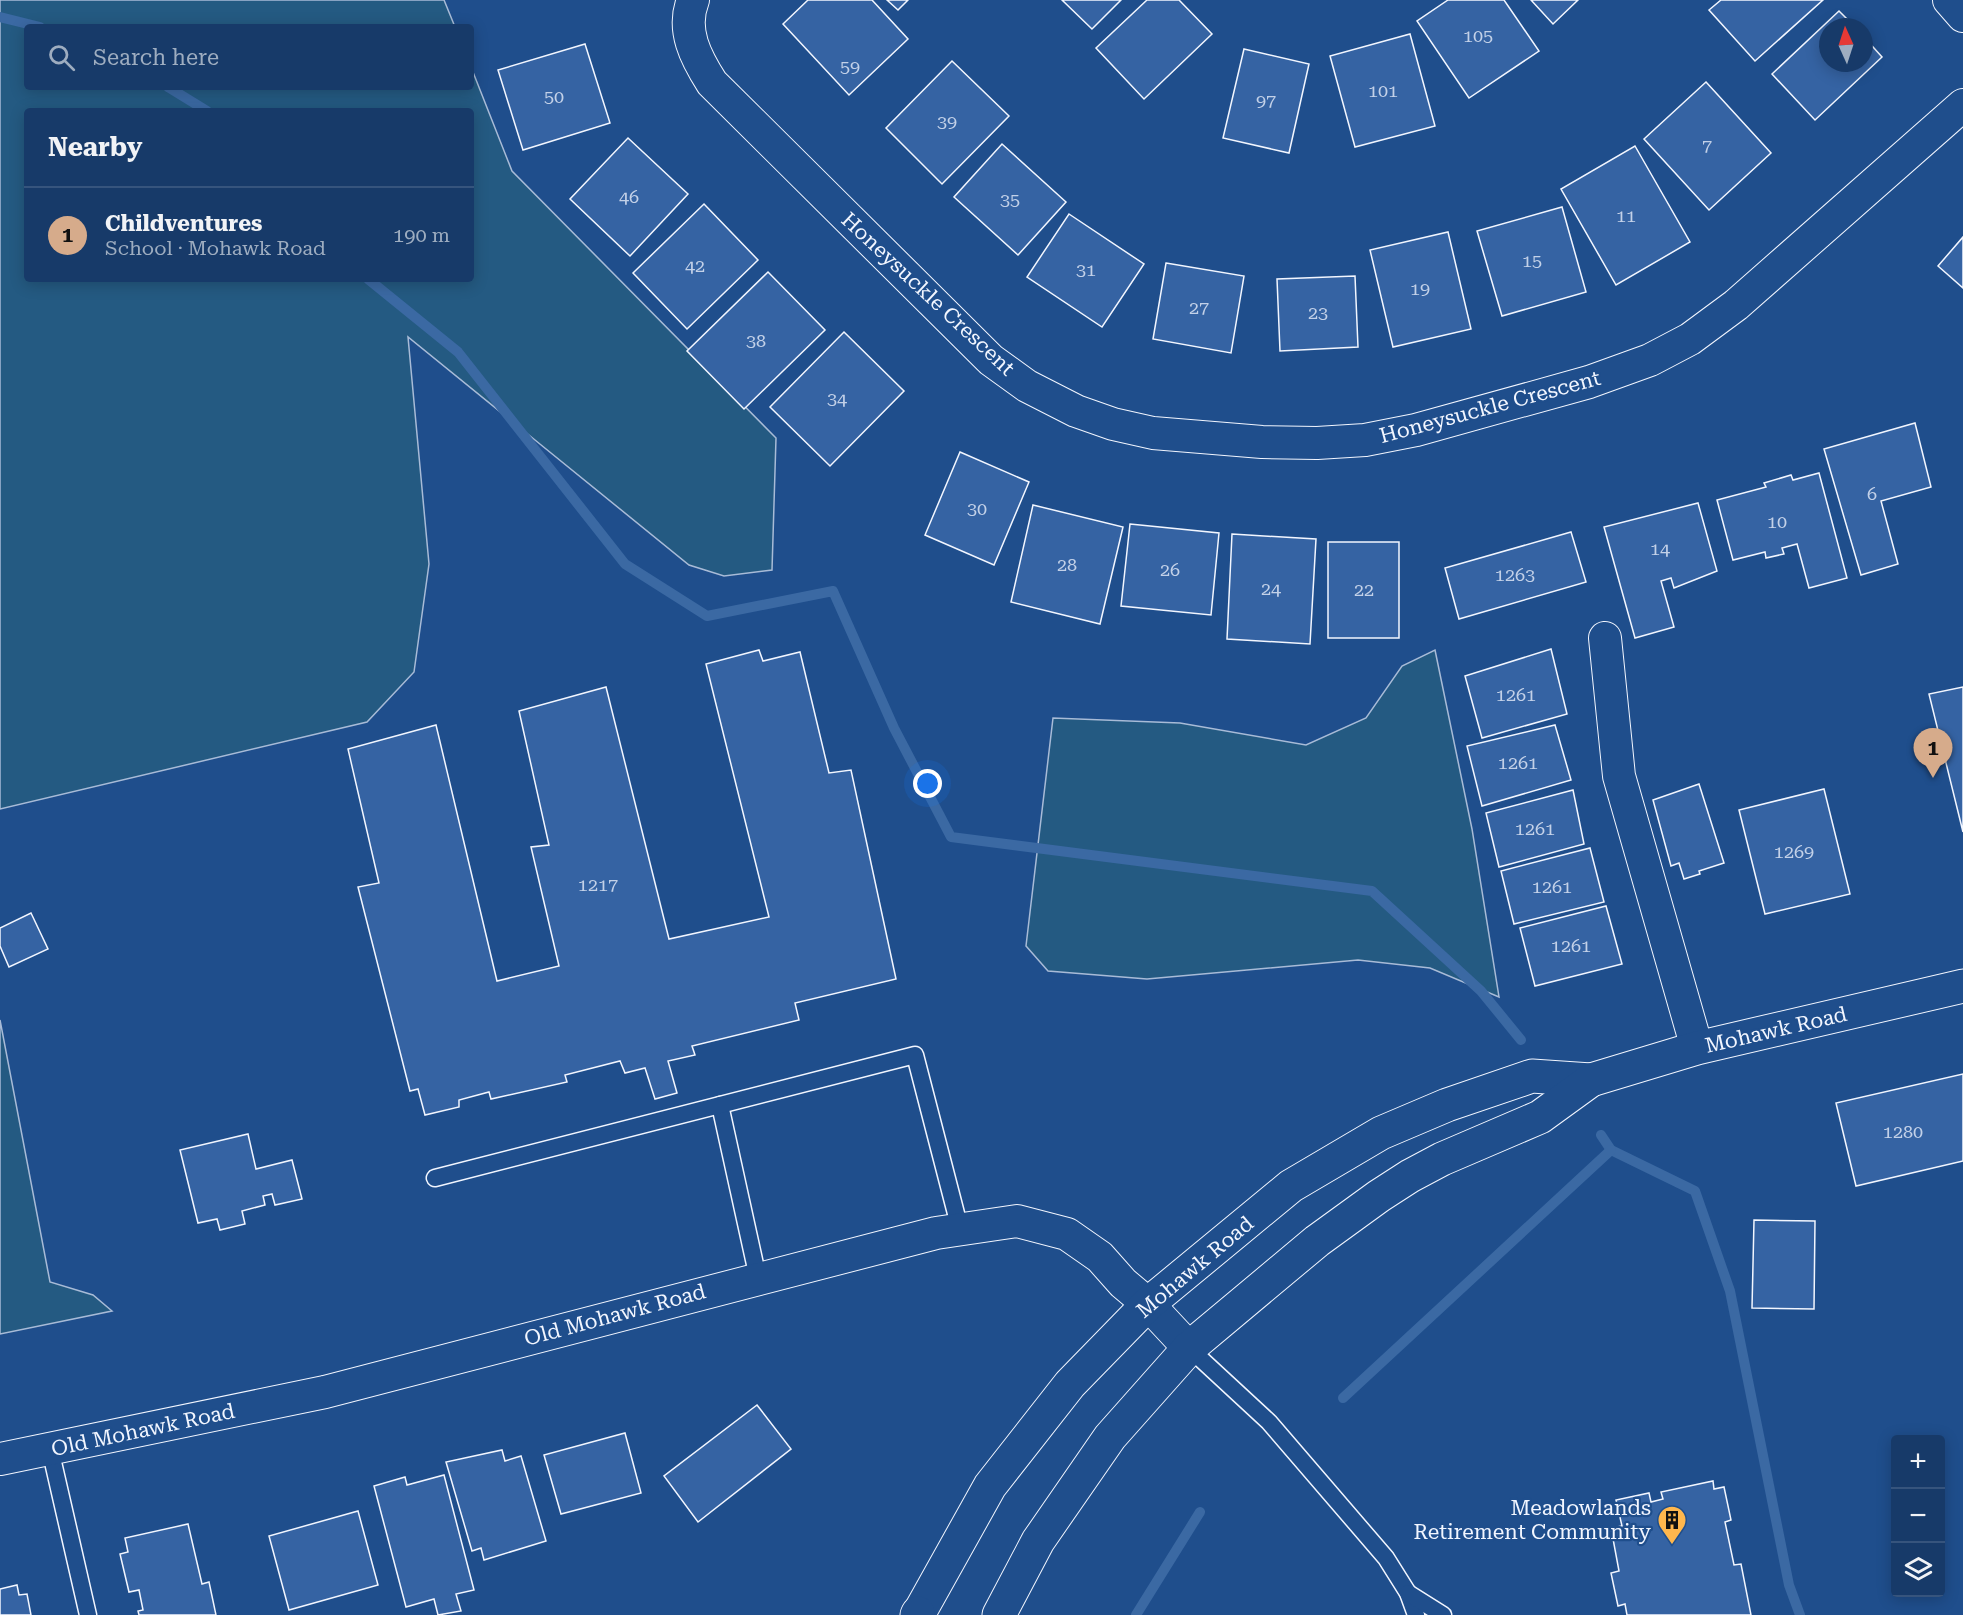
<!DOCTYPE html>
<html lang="en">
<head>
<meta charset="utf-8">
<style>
	:root { --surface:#173a69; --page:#20416f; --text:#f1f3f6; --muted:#9eadc0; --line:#36547d; --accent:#d6ab8b }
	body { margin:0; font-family:"Roboto Serif",serif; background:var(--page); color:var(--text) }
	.controls { position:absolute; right:18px; bottom:18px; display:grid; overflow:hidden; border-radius:6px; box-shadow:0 3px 15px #0003 }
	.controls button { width:54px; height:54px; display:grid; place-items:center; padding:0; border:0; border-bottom:2px solid var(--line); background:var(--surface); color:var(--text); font:30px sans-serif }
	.compass { position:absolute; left:1819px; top:18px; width:54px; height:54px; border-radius:50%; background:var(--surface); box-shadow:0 3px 15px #0003; rotate:357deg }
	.you { position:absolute; left:928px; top:784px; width:21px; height:21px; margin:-15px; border:4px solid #fff; border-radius:50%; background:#1a73e8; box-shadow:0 0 0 9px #1a73e833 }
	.badge { display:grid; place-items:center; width:39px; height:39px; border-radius:50%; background:var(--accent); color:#111; font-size:20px; font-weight:700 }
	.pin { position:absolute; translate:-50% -50px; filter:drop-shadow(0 2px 3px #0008) }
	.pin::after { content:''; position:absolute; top:32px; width:21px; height:18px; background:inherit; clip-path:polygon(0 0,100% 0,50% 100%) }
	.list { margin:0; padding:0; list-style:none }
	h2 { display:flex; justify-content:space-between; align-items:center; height:78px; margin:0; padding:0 24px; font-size:26px }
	h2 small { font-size:20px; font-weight:400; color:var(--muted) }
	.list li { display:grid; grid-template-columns:39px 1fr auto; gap:18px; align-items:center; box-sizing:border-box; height:96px; padding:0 24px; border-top:2px solid var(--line) }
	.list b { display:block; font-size:22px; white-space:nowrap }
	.list p { margin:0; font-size:20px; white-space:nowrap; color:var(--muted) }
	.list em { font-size:20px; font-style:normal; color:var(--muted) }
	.icon { flex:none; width:33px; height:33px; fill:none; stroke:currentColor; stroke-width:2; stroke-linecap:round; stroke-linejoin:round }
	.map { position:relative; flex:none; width:1963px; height:1615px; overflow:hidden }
	.search { position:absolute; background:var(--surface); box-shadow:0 3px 15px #0003; left:24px; top:24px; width:450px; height:66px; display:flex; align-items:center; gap:15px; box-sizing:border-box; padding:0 21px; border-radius:6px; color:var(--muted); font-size:22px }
	.panel { position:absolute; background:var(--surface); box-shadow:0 3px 15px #0003; left:24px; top:108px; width:450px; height:174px; border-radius:6px }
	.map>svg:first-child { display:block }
	.green { fill:#245a82; stroke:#a8bbd7; stroke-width:1.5; fill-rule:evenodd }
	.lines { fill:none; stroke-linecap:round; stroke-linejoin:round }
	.stream { stroke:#3b69a3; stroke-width:10 }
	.building { fill:#3563a3; stroke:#f2f6ff; stroke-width:1.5 }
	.lane-casing { stroke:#f2f6ff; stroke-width:19 }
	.street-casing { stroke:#f2f6ff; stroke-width:34 }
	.secondary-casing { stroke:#f2f6ff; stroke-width:35 }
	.highway-casing { stroke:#f2f6ff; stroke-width:35 }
	.lane { stroke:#1f4e8c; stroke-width:16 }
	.street { stroke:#1f4e8c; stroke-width:32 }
	.secondary { stroke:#1f4e8c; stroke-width:33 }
	.highway { stroke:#1f4e8c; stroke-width:33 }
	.labels { text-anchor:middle; stroke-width:4.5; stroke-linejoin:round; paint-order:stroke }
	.number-label { font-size:18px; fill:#c3d1e8 }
	.street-label { font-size:21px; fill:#f2f6ff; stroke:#1f4e8c }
	.poi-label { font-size:21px; fill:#f2f6ff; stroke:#1f4e8c; text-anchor:end }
</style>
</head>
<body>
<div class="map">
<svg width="1963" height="1615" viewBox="0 0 1963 1615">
	<rect width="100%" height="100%" fill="#1f4e8c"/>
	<g class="green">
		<path d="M0,0H444L455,27H27V87H471V67L512,171L776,438L772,570L724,576L689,565L408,337L429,564L414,672L367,722L0,809ZM27,111H471V279H27Z"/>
		<path d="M1435,650L1472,829L1499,997L1430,968L1358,960L1147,979L1048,971L1026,946L1053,718L1180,723L1306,745L1366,718L1402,666Z"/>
		<path d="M0,1020L50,1282L93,1295L112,1311L0,1334Z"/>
	</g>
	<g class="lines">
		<g class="stream">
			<path d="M0,17L40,27"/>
			<path d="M168,87L207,111"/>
			<path d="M368,279L458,352L625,564L707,616L833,591L894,728L951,837L1372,891L1481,991L1521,1040"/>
			<path d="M1601,1135L1611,1150L1695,1191L1730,1291L1789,1585L1800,1615"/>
			<path d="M1343,1398L1611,1150"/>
			<path d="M1136,1615L1200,1512"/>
		</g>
	</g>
	<g class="building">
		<path d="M808,0H872L908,39L849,95L783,24Z"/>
		<path d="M887,0H908L898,10Z"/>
		<path d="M1062,0H1121L1092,29Z"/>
		<path d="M1147,0H1179L1212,34L1144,99L1096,48Z"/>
		<path d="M1448,0H1504L1539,51L1469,98L1417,21Z"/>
		<path d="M1531,0H1578L1553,24Z"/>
		<path d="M1721,0H1823L1755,61L1709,10Z"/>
		<path d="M1839,11L1855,27H1828V63H1864V37L1882,57L1815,120L1772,74Z"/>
		<path d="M1410,34L1435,126L1355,147L1330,56Z"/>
		<path d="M585,44L610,123L523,150L498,70Z"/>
		<path d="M1244,49L1309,64L1289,153L1223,138Z"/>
		<path d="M952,61L1009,116L942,184L886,128Z"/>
		<path d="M1706,82L1771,153L1709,210L1644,139Z"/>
		<path d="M628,138L688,194L630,256L570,199Z"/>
		<path d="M1002,144L1066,202L1018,255L954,197Z"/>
		<path d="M1635,146L1690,242L1616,285L1561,189Z"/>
		<path d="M704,204L758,260L687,329L633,273Z"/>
		<path d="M1562,207L1586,292L1502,316L1477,231Z"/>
		<path d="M1069,214L1144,264L1102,327L1027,277Z"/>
		<path d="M1448,232L1471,329L1393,347L1370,250Z"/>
		<path d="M1963,237V288L1938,266Z"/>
		<path d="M1166,263L1244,276L1231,353L1153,339Z"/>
		<path d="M768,272L825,330L744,409L687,351Z"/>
		<path d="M1355,276L1358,347L1280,351L1277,279Z"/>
		<path d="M844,332L904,391L830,466L770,407Z"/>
		<path d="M1915,423L1931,487L1881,501L1898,564L1861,575L1824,449Z"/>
		<path d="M960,452L1029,482L994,565L925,535Z"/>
		<path d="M1819,473L1847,578L1809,588L1797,544L1782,548L1784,554L1766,558L1765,552L1733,560L1717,500L1766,487L1764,483L1791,475L1793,480Z"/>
		<path d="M1698,503L1717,571L1674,588L1671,578L1661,581L1674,627L1635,638L1604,527Z"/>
		<path d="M1033,505L1123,527L1100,624L1011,602Z"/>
		<path d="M1130,524L1219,533L1211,615L1121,606Z"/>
		<path d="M1571,532L1586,582L1459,619L1445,568Z"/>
		<path d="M1232,534L1316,539L1310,644L1227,639Z"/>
		<rect x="1328" y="542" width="71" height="96"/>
		<path d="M1551,649L1567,714L1482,738L1465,676Z"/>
		<path d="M759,650L763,661L800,652L829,773L851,770L896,979L795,1003L799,1020L692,1046L695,1055L668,1061L677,1093L655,1099L645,1068L625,1073L620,1061L565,1075L567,1082L491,1099L489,1092L459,1100V1107L425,1115L418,1089L410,1091L358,887L379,883L348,749L436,725L497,981L559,966L531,847L549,845L519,711L606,687L669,939L769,917L706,664Z"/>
		<path d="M1963,687V832L1929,694Z"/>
		<path d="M1555,725L1571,780L1482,806L1467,746Z"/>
		<path d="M1699,784L1724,863L1699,871L1700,874L1684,879L1679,863L1671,866L1653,800Z"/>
		<path d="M1824,789L1850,894L1765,914L1739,810Z"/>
		<path d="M1573,790L1584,844L1499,867L1486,813Z"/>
		<path d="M1590,848L1604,902L1514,924L1501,871Z"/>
		<path d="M1606,906L1622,964L1535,986L1520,928Z"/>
		<path d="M31,913L48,949L9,967L0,946V928Z"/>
		<path d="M1963,1074V1161L1856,1186L1836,1103Z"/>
		<path d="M248,1134L256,1169L292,1160L302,1199L275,1205L272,1194L263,1196L265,1205L242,1211L245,1224L220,1230L217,1219L198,1223L180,1150Z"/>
		<path d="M1754,1220L1815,1221L1814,1309L1752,1308Z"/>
		<path d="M757,1405L791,1449L698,1522L664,1476Z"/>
		<path d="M625,1433L641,1493L561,1514L544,1455Z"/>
		<path d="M502,1450L505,1461L521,1456L546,1541L484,1560L481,1548L472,1551L446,1462Z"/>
		<path d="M444,1475L474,1590L456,1594L461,1611L438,1615L434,1599L406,1607L374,1486L405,1477L407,1485Z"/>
		<path d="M1713,1481L1714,1489L1724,1487L1731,1520L1725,1522L1734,1565L1741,1564L1751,1615H1627L1625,1604L1618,1606L1611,1573L1619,1571L1611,1528L1622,1526L1616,1500L1649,1493L1651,1502L1663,1499L1661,1492Z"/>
		<path d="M358,1511L378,1585L289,1610L269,1536Z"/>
		<path d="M188,1524L202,1584L209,1582L216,1615H139L138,1611L143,1610L139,1590L129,1592L120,1554L128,1552L125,1538Z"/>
		<path d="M17,1585L19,1595L27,1594L31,1615H0V1589Z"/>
	</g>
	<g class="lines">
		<g class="lane-casing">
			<g id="lane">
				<path d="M720,1105L758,1278"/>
				<path d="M435,1178L915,1055L960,1229"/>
				<path d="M1189,1348L1269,1422L1386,1558L1408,1593L1416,1615"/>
				<path d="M50,1449L88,1615"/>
				<path d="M1408,1593L1443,1615"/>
			</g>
		</g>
		<g class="street-casing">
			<g id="street">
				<path d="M693,0C681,30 696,58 712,83L991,360L1027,386L1076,411L1113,424L1153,433L1262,442L1317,443L1365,440L1416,430L1589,382L1650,360L1690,339L1736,305L1963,105"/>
				<path d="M1949,0L1963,16"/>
				<path d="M1605,638L1619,776L1697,1048"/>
				<path d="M0,1459L325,1392L936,1233L1017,1221L1067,1234L1100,1257L1123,1283L1148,1304L1189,1348"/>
			</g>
		</g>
		<g class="secondary-casing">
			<g id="secondary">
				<path d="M918,1615L990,1486L1070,1384L1148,1304L1291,1186L1381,1133L1447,1105L1532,1076L1591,1080"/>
				<path d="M999,1615L1038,1541L1110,1437L1189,1348L1317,1241L1379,1196L1410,1176L1442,1159L1540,1117L1591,1080L1697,1048L1963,986"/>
			</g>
		</g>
		<g class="highway-casing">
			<path id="highway" d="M917,1615L918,1613"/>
		</g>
		<use href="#lane" class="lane"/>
		<use href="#street" class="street"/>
		<use href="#secondary" class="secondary"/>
		<use href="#highway" class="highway"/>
	</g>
	<defs>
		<g id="building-pin" transform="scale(1.5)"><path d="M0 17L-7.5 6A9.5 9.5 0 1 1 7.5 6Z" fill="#ffb74d" stroke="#1f4e8c"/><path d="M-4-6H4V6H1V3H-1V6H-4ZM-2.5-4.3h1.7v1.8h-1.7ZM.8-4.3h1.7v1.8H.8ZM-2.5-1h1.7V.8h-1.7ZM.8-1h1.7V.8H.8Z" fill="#111"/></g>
	</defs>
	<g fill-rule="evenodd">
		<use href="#building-pin" x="1672" y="1520"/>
	</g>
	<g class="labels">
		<g class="number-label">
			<text x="1478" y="42">105</text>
			<text x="850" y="73">59</text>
			<text x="1383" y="97">101</text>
			<text x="554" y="103">50</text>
			<text x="1266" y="107">97</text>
			<text x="947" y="128">39</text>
			<text x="1707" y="152">7</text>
			<text x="629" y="203">46</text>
			<text x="1010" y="206">35</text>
			<text x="1626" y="222">11</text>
			<text x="1532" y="267">15</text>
			<text x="695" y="272">42</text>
			<text x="1086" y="276">31</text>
			<text x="1420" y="295">19</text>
			<text x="1199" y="314">27</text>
			<text x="1318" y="319">23</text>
			<text x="756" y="347">38</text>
			<text x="837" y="405">34</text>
			<text x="1872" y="500">6</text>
			<text x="977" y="515">30</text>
			<text x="1777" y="528">10</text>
			<text x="1660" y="555">14</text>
			<text x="1067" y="571">28</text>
			<text x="1170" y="576">26</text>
			<text x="1515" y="581">1263</text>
			<text x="1271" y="595">24</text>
			<text x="1364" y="596">22</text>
			<text x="1516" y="701">1261</text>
			<text x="1518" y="769">1261</text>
			<text x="1535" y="835">1261</text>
			<text x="1794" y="858">1269</text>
			<text x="598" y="891">1217</text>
			<text x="1552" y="893">1261</text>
			<text x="1571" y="952">1261</text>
			<text x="1903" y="1138">1280</text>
		</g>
		<g class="street-label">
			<text transform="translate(928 294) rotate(43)" y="7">Honeysuckle Crescent</text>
			<text transform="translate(1490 407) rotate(-15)" y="7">Honeysuckle Crescent</text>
			<text transform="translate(1776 1030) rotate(-13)" y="7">Mohawk Road</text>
			<text transform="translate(1195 1267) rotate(-40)" y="7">Mohawk Road</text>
			<text transform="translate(615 1315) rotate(-15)" y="7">Old Mohawk Road</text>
			<text transform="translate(143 1430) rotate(-12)" y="7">Old Mohawk Road</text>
		</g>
		<g class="poi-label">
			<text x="1651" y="1515">Meadowlands<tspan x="1651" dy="24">Retirement Community</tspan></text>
		</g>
	</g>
</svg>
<div class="controls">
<button>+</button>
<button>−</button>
<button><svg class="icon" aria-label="layers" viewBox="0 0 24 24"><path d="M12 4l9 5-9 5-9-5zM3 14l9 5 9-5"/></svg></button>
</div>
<svg class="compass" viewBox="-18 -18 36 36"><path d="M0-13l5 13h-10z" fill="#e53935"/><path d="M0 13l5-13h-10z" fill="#9eadc0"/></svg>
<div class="you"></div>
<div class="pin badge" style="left:1933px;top:778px">1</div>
<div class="search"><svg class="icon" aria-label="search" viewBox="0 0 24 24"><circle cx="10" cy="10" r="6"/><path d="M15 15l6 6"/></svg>Search here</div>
<section class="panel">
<h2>Nearby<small></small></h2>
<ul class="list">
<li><span class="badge">1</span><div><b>Childventures</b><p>School · Mohawk Road</p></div><em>190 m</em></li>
</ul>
</section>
</div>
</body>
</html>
